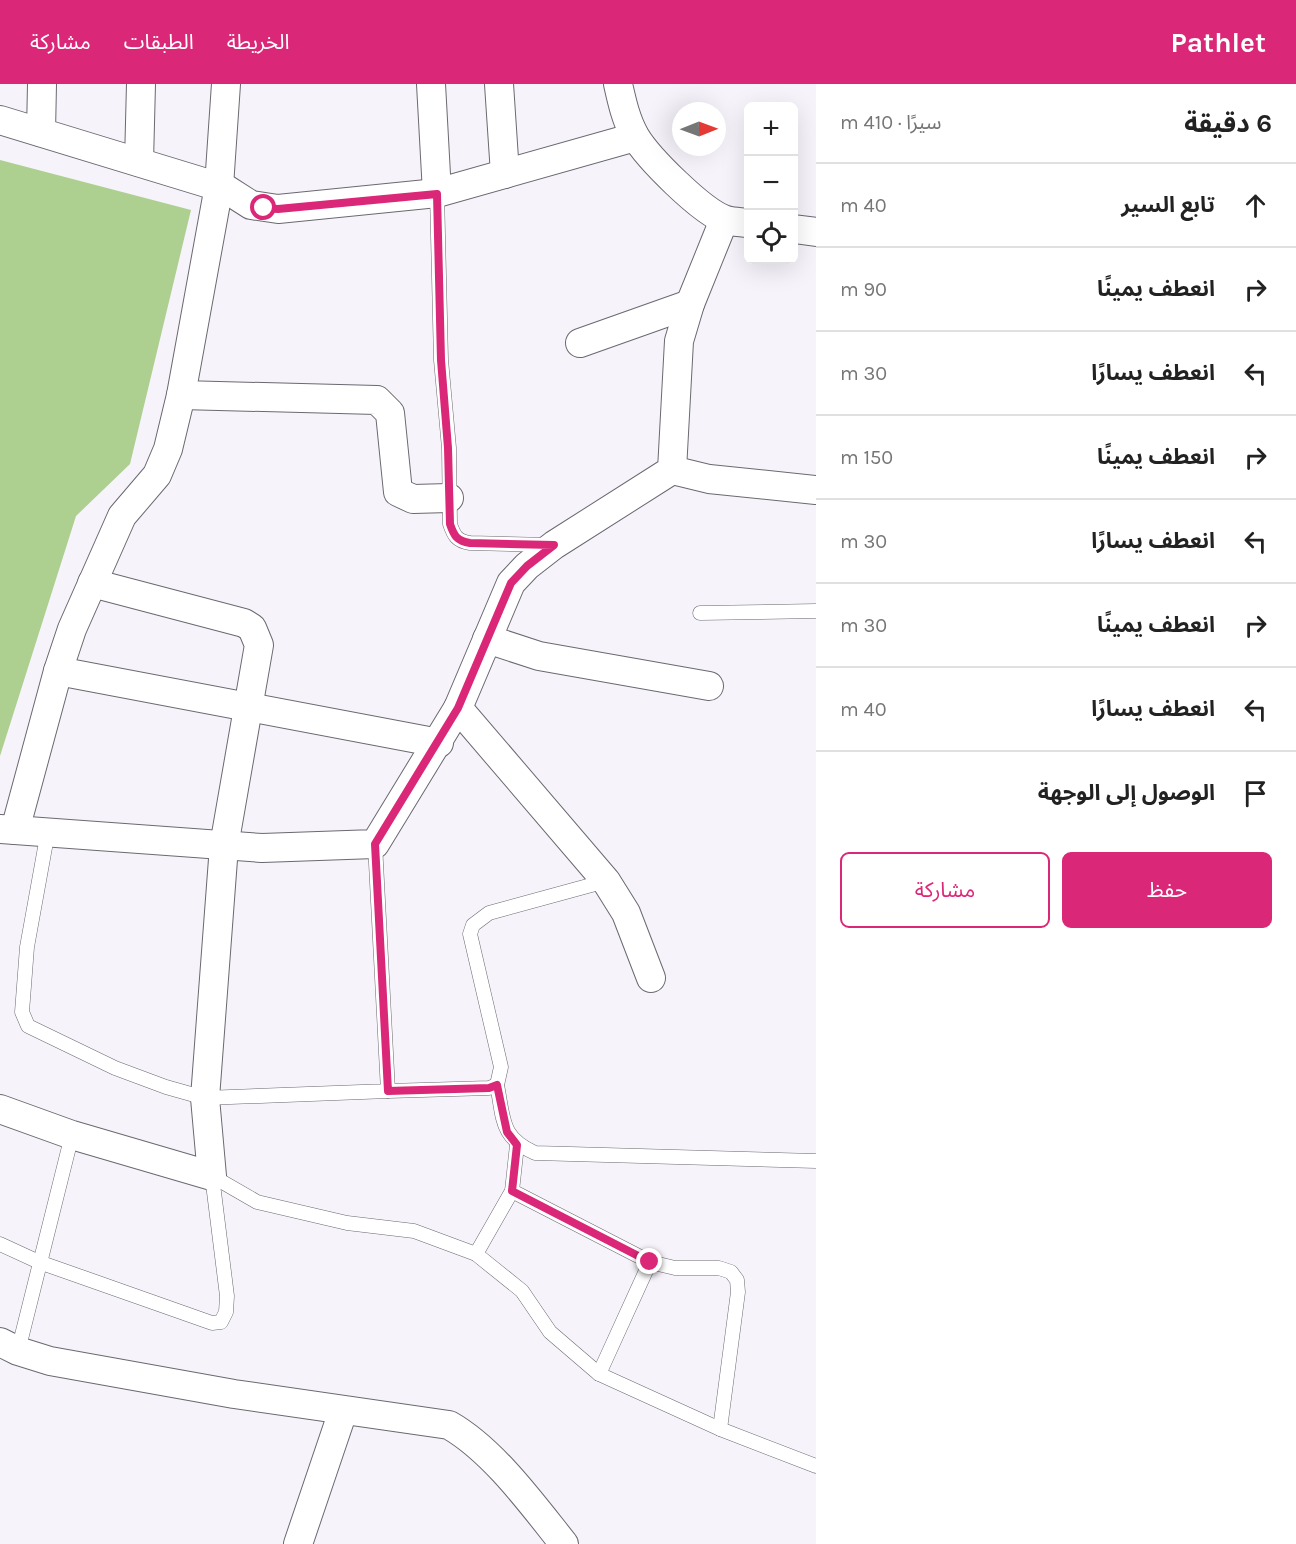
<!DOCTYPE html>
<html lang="ar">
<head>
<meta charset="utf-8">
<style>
	:root { --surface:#fff; --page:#f6f6f6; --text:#222; --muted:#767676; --line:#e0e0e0; --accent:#db2777 }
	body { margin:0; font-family:Karla,"Noto Sans Arabic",sans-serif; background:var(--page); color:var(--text); direction:rtl }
	.controls { position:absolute; right:18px; top:18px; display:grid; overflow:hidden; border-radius:9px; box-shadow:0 6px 24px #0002 }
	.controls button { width:54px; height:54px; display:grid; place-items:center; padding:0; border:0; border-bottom:2px solid var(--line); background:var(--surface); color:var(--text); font:30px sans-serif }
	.compass { position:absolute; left:672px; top:18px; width:54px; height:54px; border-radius:50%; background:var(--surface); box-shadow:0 6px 24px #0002; rotate:89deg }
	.stop { position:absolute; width:18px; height:18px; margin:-14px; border:4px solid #db2777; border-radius:50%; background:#fff }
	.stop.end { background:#db2777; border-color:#fff; box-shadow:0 2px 6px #0008 }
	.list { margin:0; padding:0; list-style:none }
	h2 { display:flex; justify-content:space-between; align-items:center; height:78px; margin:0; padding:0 24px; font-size:26px }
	h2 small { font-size:20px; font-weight:400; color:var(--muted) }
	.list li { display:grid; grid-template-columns:39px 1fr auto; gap:18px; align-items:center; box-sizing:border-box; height:84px; padding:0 24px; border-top:2px solid var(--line) }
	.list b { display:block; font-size:22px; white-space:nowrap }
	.list em { font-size:20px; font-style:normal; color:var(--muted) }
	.actions { display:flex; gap:12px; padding:18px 24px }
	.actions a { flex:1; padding:14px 0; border:2px solid var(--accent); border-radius:9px; text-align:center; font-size:21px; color:var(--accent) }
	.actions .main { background:var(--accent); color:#fff }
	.icon { flex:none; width:33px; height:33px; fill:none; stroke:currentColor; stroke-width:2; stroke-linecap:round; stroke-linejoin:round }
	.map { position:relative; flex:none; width:816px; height:1460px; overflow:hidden; direction:ltr }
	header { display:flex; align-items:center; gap:36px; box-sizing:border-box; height:84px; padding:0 30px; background:var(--accent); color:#fff }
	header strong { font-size:28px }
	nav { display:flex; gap:33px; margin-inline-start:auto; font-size:21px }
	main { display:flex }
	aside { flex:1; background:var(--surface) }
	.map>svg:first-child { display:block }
	.green { fill:#adcf90 }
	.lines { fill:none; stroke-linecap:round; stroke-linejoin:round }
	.service-casing { stroke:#6b6870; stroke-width:15 }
	.minor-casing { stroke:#6b6870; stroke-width:30 }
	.service { stroke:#fff; stroke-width:14 }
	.minor { stroke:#fff; stroke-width:28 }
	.route { stroke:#db2777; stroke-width:8 }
</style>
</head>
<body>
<header>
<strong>Pathlet</strong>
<nav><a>الخريطة</a><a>الطبقات</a><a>مشاركة</a></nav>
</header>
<main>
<aside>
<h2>6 دقيقة<small>سيرًا · 410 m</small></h2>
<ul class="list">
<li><svg class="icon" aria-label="ahead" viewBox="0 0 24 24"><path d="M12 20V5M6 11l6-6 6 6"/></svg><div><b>تابع السير</b></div><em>40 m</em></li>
<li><svg class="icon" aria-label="right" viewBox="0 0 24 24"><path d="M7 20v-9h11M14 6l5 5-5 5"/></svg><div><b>انعطف يمينًا</b></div><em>90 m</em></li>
<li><svg class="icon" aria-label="left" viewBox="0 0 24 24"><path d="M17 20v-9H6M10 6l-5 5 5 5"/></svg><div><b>انعطف يسارًا</b></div><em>30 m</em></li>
<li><svg class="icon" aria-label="right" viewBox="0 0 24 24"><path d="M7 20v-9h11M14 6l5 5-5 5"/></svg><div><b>انعطف يمينًا</b></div><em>150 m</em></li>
<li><svg class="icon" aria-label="left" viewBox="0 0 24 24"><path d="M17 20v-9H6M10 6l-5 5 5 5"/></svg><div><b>انعطف يسارًا</b></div><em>30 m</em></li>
<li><svg class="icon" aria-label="right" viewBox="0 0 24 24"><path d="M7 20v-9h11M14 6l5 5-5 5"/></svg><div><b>انعطف يمينًا</b></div><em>30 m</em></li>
<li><svg class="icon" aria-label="left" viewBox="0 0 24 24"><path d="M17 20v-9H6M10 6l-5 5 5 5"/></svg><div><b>انعطف يسارًا</b></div><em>40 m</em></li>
<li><svg class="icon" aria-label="arrive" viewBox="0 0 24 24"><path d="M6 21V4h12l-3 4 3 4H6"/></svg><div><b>الوصول إلى الوجهة</b></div></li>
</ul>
<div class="actions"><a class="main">حفظ</a><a>مشاركة</a></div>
</aside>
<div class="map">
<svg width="816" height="1460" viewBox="0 0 816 1460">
	<rect width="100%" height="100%" fill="#f6f3fb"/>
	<path class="green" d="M0,76L191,126L130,380L76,432L0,672Z"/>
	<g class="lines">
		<g class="service-casing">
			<g id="service">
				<path d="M437,109L441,276L449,364L450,440C454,452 457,457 470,459L549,461"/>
				<path d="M700,529L816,527"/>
				<path d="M48,747L27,863L22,928L28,942L115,984L166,1003L205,1014L388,1007L375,760"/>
				<path d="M497,1001C504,1036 500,1053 535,1069L816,1077"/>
				<path d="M388,1007L489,1004L497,1001L501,983L470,850L473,841L489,829L606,797"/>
				<path d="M212,1092L257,1118L347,1139L414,1147L476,1170L522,1207L550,1248L599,1290L720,1345L816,1382"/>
				<path d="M512,1107L650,1178L675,1184H719L731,1188L737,1196L738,1208L720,1345"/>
				<path d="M0,1160L39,1178L212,1239L221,1238L226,1228L227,1212L212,1092"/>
				<path d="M476,1170L512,1107L517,1061"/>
				<path d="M18,1267L72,1051"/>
				<path d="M599,1290L650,1178"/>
			</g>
		</g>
		<g class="minor-casing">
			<g id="minor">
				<path d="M431,0L437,109"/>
				<path d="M499,0L505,90"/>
				<path d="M618,0C622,18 626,36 635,52C648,74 702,128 726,136C733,138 741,138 748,139"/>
				<path d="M0,36L226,105L251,121L278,125L437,109L635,53"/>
				<path d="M41,48L42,0"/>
				<path d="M139,78L141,0"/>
				<path d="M794,145L816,148"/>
				<path d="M580,259L690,220"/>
				<path d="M181,311L377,316L390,329L398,408L413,415L449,414"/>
				<path d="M672,386L709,395L816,406"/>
				<path d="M487,555L539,572L709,602"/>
				<path d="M58,587L439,659"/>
				<path d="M458,624L606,797L626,829L651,894"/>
				<path d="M0,745L262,764L375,760L458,624L511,499L527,482L554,461L672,386L679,257L690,220L724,136"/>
				<path d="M15,746L58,587L72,545L122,432L157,391L168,365L181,311L219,102L226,0"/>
				<path d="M0,1025L72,1051L212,1092L205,1014L224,762L259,561L252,544L244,539L92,499"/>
				<path d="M0,1258L18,1267L50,1277L234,1310L449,1341C493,1366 532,1420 564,1460"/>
				<path d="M298,1460L343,1327"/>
			</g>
		</g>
		<use href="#service" class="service"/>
		<use href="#minor" class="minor"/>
	</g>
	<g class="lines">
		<path class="route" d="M264,124L278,125L437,110L441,276L448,364L450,440C454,452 457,457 470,459L554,461L527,482L511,499L458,624L375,760L388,1007L489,1004L497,1001L507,1048L517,1061L512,1107L650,1178"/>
	</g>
</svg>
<div class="controls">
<button>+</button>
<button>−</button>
<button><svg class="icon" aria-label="locate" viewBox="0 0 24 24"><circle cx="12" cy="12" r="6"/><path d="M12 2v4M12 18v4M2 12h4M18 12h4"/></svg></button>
</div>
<svg class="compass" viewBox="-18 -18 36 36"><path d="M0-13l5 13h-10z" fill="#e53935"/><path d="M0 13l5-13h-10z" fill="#767676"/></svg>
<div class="stop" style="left:264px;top:124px"></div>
<div class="stop end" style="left:650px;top:1178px"></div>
</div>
</main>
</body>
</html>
